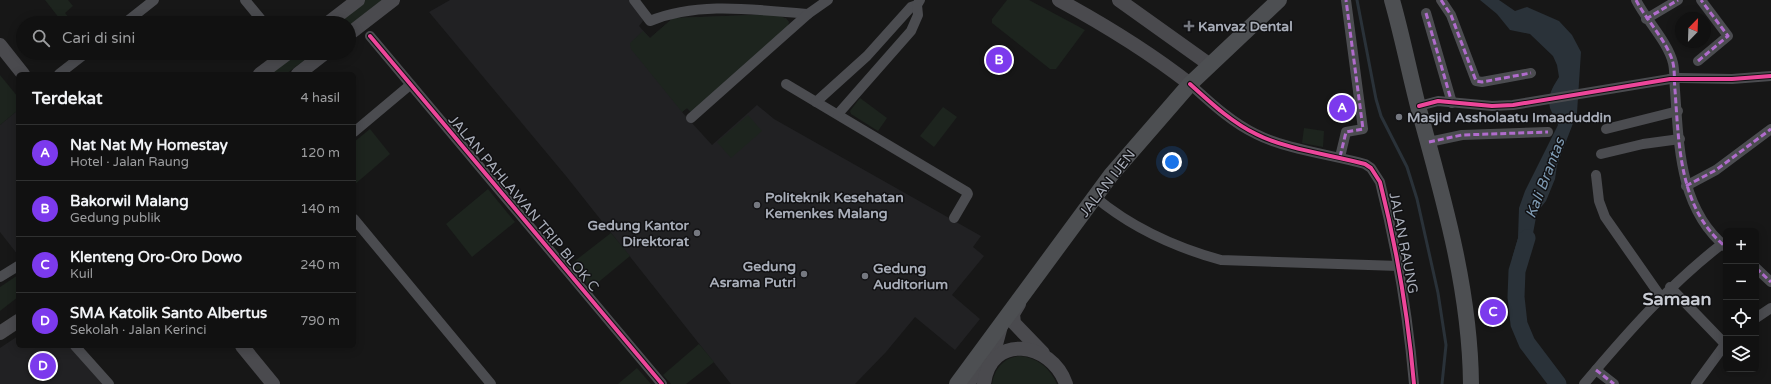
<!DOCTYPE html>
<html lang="id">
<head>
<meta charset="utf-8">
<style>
	:root { --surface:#111; --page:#1e1f1f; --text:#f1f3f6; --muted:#9c9d9f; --line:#303131; --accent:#7c3aed }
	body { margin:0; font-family:"Varela Round",sans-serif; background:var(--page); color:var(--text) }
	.controls { position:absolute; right:12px; bottom:12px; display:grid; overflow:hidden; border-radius:6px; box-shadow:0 2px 10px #0003 }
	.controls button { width:36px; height:36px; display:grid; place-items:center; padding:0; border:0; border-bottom:1px solid var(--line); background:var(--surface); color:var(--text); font:20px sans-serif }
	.compass { position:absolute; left:1675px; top:12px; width:36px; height:36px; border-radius:50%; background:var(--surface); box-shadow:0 2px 10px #0003; rotate:23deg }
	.you { position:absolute; left:1172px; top:162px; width:14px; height:14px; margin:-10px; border:3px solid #fff; border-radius:50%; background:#1a73e8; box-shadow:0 0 0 6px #1a73e833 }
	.badge { display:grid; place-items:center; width:26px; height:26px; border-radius:50%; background:var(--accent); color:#fff; font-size:13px; font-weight:700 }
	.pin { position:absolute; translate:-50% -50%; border:2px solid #fff; box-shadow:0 1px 4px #0006 }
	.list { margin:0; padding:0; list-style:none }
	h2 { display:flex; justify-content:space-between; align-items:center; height:52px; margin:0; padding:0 16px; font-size:17px }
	h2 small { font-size:13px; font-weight:400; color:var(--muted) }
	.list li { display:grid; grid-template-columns:26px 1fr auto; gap:12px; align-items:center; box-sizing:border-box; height:56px; padding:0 16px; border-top:1px solid var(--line) }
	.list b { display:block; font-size:15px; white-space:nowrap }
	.list p { margin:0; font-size:13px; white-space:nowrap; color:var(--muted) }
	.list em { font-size:13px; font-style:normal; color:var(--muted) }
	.icon { flex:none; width:22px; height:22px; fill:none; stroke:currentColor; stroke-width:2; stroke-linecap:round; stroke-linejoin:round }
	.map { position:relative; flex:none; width:1771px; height:384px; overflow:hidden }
	.search { position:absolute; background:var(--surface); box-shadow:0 2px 10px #0003; left:16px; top:16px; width:340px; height:44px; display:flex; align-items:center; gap:10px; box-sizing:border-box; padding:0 14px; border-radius:22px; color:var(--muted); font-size:15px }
	.panel { position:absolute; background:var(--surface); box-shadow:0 2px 10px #0003; left:16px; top:72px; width:340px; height:276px; border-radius:6px }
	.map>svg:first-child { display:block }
	.built { fill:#212123 }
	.green { fill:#1d241e }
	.water { fill:#2a3239 }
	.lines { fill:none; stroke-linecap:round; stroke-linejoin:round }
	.stream { stroke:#2a3239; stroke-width:3 }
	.river { stroke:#2a3239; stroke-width:17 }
	.street { stroke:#4b4c50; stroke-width:10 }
	.secondary { stroke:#4a4a4e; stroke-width:14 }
	.primary { stroke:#4d4f52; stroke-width:16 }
	.street-bridge { stroke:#4b4c50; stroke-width:10 }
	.quiet { stroke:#b06ccc; stroke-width:3; stroke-dasharray:6 3; stroke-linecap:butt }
	.cycleway-casing { stroke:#111113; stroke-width:6 }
	.cycleway { stroke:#ed469a; stroke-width:4 }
	.poi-dot { fill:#757880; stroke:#111113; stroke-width:1.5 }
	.labels { text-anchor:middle; stroke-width:3; stroke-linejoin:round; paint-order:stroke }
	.poi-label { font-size:14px; font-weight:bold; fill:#a8adb8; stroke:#111113; text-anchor:start }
	.street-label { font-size:14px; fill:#a8adb8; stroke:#111113 }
	.water-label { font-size:15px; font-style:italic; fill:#7f9bb3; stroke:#111113 }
	.district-label { font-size:18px; font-weight:bold; fill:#c9ccd4; stroke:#111113 }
</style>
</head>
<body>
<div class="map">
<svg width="1771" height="384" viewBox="0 0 1771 384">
	<rect width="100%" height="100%" fill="#171717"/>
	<g class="built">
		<path d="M450,0H629L642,17L643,21L639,26L650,38L673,18L751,15L786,18L789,22L691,112L687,108L682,112L712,145L757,105L774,119L981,236L973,247L984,256L952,295L980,319L955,350L915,317L886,352L855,384H731L566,176L429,12Z"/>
		<path d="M18,110V255L0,232V125Z"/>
		<path d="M18,336V346H69L103,384H0V348Z"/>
	</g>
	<g class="green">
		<path d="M45,0H68L73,6L65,13L70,19L63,23Z"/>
		<path d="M365,0H382L349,26V23H336Z"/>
		<path d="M1007,0H1029L1085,30L1056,69H1050L992,23V19Z"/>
		<path d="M751,15C763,15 782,12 789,22L788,27L691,112L687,108L682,112L631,49L630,43L643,31L650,38L673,18Z"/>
		<path d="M297,53H314L286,74H270Z"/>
		<path d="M0,75L18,97V110L0,125Z"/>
		<path d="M860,98L887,118L878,131L851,114L850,111Z"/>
		<path d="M943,107L957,117L934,147L920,136Z"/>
		<path d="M748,115L762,131L731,158L717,142Z"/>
		<path d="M1304,128L1324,131L1323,147L1302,143Z"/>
		<path d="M370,129L390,154L354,185V142Z"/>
		<path d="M488,189L515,222L472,257L446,224Z"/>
		<path d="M611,233L630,256L590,289L571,264Z"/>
		<path d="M18,275V297L0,311V287Z"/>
		<path d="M699,344L714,362L686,384H671L663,375Z"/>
		<path d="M1020,356C1038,358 1050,368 1057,384H992C994,369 1004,357 1020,356Z"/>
		<path d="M637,368L651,384H618Z"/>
	</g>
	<path class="water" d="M1480,0H1499L1515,11L1527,7L1559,21L1572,35L1581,52L1577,113L1557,165L1555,179L1546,201L1537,212L1528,260L1512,259L1518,238L1519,208L1525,191L1558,125C1557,118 1552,114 1550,108C1547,95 1553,87 1559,77L1557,65L1553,56L1530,34L1510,30L1497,14Z"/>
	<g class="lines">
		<path class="stream" d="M1357,0L1376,99L1381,116L1407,167L1417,199L1438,293L1446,345L1442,384"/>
		<path class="river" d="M1527,238L1517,271L1516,297L1519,324L1527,343L1558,384"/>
		<g class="street">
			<path d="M245,0L264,23"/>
			<path d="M634,0L650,21C699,1 756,10 808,14"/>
			<path d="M1441,0L1451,15L1476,81L1482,82L1531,73"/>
			<path d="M1636,0C1646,20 1668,42 1673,63C1675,72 1674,81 1675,90C1679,145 1679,209 1726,247"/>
			<path d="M1426,13L1452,103"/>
			<path d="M1646,19L1678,0"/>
			<path d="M125,23L154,0"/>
			<path d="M370,36L662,384"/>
			<path d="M1698,61L1728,36L1701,0"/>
			<path d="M59,74L86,53"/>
			<path d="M1680,78L1732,79L1771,76"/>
			<path d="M786,84L967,192L968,194L954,218"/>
			<path d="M1190,84C1210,102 1231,122 1256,134C1285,149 1332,155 1365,164L1371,168L1380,182C1397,249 1408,315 1414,384"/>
			<path d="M816,102L867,56L911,7L917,5"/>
			<path d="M1419,106L1438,101L1492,106L1513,105L1670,79"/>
			<path d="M838,114L911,31L918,15L917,5L920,0"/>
			<path d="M691,118L808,14L828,0"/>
			<path d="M1606,129L1678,111"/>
			<path d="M354,132L410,85"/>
			<path d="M1429,142L1462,135L1548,132"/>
			<path d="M1601,154L1643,144L1680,139"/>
			<path d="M1340,157L1346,132L1363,129L1346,0"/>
			<path d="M1596,175L1599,201L1605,217L1661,297"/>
			<path d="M1686,186L1716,170L1771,129"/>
			<path d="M1095,197C1132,228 1174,247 1221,260L1399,266"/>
			<path d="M354,219L491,384"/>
			<path d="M1756,268L1771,282"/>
			<path d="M0,277L18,266"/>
			<path d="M1670,287L1725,344"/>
			<path d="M1756,318L1771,308"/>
			<path d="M75,346L109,384"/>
			<path d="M1596,370L1614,384"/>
			<path d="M1584,384C1627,333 1670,284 1722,244"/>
			<path d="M1696,384L1726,343"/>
		</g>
		<g class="secondary">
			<path d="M1059,0C1105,25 1149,52 1190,84"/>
			<path d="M1119,0L1210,65"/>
			<path d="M328,23L358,0"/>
			<path d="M349,34L393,0"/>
			<path d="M0,45L23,74"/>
			<path d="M260,74L288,53"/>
			<path d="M298,74L325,53"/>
			<path d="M1019,304L1013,314L1014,323L1043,353"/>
			<path d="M0,333L18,321"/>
			<path d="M242,346L273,384"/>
			<path d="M965,384L991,363L1001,326"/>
			<path d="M984,384C990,333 1051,341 1066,384"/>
		</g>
		<g class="primary">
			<path d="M1392,0C1402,35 1409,71 1418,106C1443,197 1470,288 1471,384"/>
			<path d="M957,384L1111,175L1190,84L1279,0"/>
		</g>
		<path class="street-bridge" d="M1670,79L1680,78"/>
		<g class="quiet">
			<path d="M1441,0L1451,15L1476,81L1482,82L1531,73"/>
			<path d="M1636,0C1646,20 1668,42 1673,63C1675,72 1674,81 1675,90C1679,145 1679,209 1726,247"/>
			<path d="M1426,13L1452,103"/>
			<path d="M1646,19L1678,0"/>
			<path d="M1698,61L1728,36L1701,0"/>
			<path d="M1429,142L1462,135L1548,132"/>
			<path d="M1340,157L1346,132L1363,129L1346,0"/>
			<path d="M1686,186L1716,170L1771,129"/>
			<path d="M1756,268L1771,282"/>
			<path d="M1596,370L1614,384"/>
		</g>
		<g class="cycleway-casing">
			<g id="cycleway">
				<path d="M370,36L662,384"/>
				<path d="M1190,84C1210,102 1231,122 1256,134C1285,149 1332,155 1365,164L1371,168L1380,182C1397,249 1408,315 1414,384"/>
				<path d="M1419,106L1438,101L1492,106L1513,105L1670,79H1732L1771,76"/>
			</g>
		</g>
		<use href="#cycleway" class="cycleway"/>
	</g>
	<g class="poi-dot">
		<path d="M1187 20h4v4h4v4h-4v4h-4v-4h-4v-4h4z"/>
		<circle cx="1399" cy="117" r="4"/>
		<circle cx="757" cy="205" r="4"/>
		<circle cx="697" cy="233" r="4"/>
		<circle cx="804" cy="274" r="4"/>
		<circle cx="865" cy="276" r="4"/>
	</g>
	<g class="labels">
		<g class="poi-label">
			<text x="1198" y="31">Kanvaz Dental</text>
			<text x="1407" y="122">Masjid Assholaatu Imaaduddin</text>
			<text x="765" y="202">Politeknik Kesehatan<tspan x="765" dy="16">Kemenkes Malang</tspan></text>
			<text x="689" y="230" text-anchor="end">Gedung Kantor<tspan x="689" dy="16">Direktorat</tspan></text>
			<text x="796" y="271" text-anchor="end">Gedung<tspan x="796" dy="16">Asrama Putri</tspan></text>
			<text x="873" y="273">Gedung<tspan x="873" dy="16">Auditorium</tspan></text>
		</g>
		<g class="street-label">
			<text transform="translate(1107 183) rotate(-52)" y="5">JALAN IJEN</text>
			<text transform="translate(524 203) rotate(50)" y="5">JALAN PAHLAWAN TRIP BLOK C</text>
			<text transform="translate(1404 243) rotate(79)" y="5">JALAN RAUNG</text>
		</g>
		<g class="water-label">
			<text transform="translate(1545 178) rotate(-69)" y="5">Kali Brantas</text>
		</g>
		<g class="district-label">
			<text x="1677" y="305">Samaan</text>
		</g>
	</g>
</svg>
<div class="controls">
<button>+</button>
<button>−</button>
<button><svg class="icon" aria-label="locate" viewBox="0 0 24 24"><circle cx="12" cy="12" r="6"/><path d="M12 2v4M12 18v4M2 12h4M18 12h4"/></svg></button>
<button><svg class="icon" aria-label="layers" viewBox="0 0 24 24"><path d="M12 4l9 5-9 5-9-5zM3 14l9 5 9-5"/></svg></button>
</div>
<svg class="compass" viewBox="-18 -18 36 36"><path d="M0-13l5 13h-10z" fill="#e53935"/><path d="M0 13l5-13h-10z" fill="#9c9d9f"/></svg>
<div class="you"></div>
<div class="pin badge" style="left:1342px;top:108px">A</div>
<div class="pin badge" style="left:999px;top:60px">B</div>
<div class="pin badge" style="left:1493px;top:312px">C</div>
<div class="pin badge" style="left:43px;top:366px">D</div>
<div class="search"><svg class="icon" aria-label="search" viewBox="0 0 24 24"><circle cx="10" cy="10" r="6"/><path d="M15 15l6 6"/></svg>Cari di sini</div>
<section class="panel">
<h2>Terdekat<small>4 hasil</small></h2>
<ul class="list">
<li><span class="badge">A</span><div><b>Nat Nat My Homestay</b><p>Hotel · Jalan Raung</p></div><em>120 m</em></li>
<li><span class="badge">B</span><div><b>Bakorwil Malang</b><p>Gedung publik</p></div><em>140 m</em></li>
<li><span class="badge">C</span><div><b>Klenteng Oro-Oro Dowo</b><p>Kuil</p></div><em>240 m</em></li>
<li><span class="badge">D</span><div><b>SMA Katolik Santo Albertus</b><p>Sekolah · Jalan Kerinci</p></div><em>790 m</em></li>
</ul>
</section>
</div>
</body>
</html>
